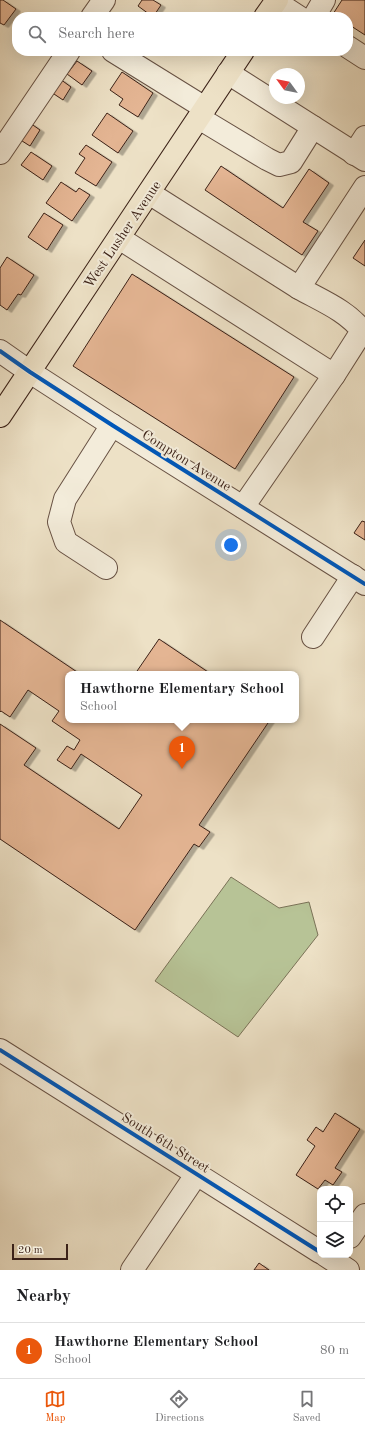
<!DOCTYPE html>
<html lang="en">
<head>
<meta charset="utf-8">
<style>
	:root { --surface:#fff; --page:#f2f2f2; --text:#202124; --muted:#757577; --line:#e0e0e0; --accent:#ea580c }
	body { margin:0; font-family:"Old Standard TT",serif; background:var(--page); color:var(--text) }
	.controls { position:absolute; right:12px; bottom:12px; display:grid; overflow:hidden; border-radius:8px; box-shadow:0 4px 16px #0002 }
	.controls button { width:36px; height:36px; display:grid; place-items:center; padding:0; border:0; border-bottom:1px solid var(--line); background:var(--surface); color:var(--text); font:20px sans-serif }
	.compass { position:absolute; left:269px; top:68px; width:36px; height:36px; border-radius:50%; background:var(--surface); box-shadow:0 4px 16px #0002; rotate:303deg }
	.scale { position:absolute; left:12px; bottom:10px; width:56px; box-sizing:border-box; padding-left:4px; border:2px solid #3c2218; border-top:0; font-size:11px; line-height:14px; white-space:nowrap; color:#3c2218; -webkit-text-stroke:3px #f3ecda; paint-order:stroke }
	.you { position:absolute; left:231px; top:545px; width:14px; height:14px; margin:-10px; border:3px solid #fff; border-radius:50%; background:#1a73e8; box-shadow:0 0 0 6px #1a73e833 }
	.badge { display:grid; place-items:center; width:26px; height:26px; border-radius:50%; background:var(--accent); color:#fff; font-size:13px; font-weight:700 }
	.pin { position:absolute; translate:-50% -33px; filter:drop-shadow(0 1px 2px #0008) }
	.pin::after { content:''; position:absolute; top:21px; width:14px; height:12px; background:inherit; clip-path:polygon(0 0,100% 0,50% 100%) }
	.popup { position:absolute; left:65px; top:671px; width:234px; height:52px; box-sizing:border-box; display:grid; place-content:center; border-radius:8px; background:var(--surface); filter:drop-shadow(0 1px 3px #0005); font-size:13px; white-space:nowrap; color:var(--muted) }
	.popup b { font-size:15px; color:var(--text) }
	.popup::after { content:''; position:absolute; left:50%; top:100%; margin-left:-8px; border:8px solid transparent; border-top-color:var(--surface) }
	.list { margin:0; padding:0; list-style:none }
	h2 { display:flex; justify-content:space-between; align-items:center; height:52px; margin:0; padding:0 16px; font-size:17px }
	h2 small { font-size:13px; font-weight:400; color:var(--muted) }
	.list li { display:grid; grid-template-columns:26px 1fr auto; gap:12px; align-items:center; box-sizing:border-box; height:56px; padding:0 16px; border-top:1px solid var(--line) }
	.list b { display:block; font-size:15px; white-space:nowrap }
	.list p { margin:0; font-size:13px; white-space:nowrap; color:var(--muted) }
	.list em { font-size:13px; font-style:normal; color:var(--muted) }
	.icon { flex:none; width:22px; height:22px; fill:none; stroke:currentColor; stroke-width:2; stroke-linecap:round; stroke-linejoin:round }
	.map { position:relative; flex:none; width:365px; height:1270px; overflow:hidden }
	.search { position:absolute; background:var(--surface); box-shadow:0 4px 16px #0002; left:12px; right:12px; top:12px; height:44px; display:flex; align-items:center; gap:10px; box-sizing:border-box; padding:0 14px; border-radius:16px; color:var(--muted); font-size:15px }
	.sheet { height:108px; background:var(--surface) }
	nav { display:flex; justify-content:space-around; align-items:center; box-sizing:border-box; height:56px; border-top:1px solid var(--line); background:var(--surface); font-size:11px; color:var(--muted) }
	nav a { display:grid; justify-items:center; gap:2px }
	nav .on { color:var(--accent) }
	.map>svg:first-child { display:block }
	.green { fill:#b7c396; stroke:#7a7257 }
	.building { fill:#e4b593; stroke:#3c2218; filter:url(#shadow) }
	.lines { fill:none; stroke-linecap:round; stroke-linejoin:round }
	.minor-casing { stroke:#685244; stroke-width:24 }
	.major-casing { stroke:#3c2218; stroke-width:24 }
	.minor { stroke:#f3ecda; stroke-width:22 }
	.major { stroke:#ede1c6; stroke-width:22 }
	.cycleway-casing { stroke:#f3ecda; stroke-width:6 }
	.cycleway { stroke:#0057b8; stroke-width:4 }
	.labels { text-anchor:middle; stroke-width:4; stroke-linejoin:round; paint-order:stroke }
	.street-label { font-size:14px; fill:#3c2218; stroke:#f3ecda }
</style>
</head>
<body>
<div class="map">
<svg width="365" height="1270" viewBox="0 0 365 1270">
	<defs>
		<filter id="shadow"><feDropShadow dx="4.5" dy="2.5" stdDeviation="0" flood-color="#0004"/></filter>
	</defs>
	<rect width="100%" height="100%" fill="#ede1c6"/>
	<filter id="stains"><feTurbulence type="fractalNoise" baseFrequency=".005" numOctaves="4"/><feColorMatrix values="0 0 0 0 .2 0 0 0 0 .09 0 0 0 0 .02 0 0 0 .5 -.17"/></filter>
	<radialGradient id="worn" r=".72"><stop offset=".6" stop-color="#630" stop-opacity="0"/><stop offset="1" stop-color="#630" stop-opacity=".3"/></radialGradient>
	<path class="green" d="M231,877L279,908L309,902L318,935L238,1037L155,981Z"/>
	<g class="building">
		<path d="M0,0H3L16,9L4,25L0,23Z"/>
		<path d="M142,0H153L161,5L153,17L138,6Z"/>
		<path d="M342,0H365V35L348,24V17H338L333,14Z"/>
		<path d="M77,61L92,71L82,85L67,74Z"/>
		<path d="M122,72L153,93L138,117L119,105L123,99L110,90Z"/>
		<path d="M60,79L71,87L63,100L51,92Z"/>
		<path d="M107,113L133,131L118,153L92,135Z"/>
		<path d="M30,123L40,130L30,146L19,139Z"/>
		<path d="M86,145L112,162L96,186L75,173L85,158L79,154Z"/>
		<path d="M31,152L52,166L43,180L21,165Z"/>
		<path d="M221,166L283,208L309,169L329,183L303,222L318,231L302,255L205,190Z"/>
		<path d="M61,182L76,192L79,188L90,195L72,221L46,203Z"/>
		<path d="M44,213L63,225L47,250L28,237Z"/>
		<path d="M365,240V266L353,258Z"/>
		<path d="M7,257L34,275L21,295L18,294L7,310L0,305V268Z"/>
		<path d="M132,274L294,377L235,469L73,366Z"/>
		<path d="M362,521L365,522V540L354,533Z"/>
		<path d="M0,620L80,674H68V720H270L199,825L210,832L199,847L194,844L135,930L0,839V724L36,748L24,765L119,829L142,795L81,754L71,769L57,760L67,746L74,750L80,740L52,721L59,711L28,690L10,717L1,711L0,712Z"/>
		<path d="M159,639L211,674H135Z"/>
		<path d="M335,1113L360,1129L335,1168L342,1172L333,1185L325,1180L318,1189L296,1175L315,1146L307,1140L316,1127L323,1132Z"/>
		<path d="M259,1263L269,1270H254Z"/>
	</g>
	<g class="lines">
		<g class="minor-casing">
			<g id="minor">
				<path d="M276,2L299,17"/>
				<path d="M92,17L104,0"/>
				<path d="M314,17L324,0"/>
				<path d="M348,47L365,58"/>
				<path d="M113,51L205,108"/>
				<path d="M228,73L365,160"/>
				<path d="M199,118L267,159L279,165L291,162L313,127"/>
				<path d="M0,153L69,51"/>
				<path d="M354,154L365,137"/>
				<path d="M149,193L299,288"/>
				<path d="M119,238L334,375L362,331C348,311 320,300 299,288L365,187"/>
				<path d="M0,351L30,372L112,425L365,584"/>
				<path d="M243,507L334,375"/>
				<path d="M106,568L66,542L59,522L65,499L112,425"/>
				<path d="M313,637L353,576"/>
				<path d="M0,1050L320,1252"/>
				<path d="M350,1237L365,1215"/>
				<path d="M325,1255L348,1270"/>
				<path d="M132,1270L196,1175"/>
			</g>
		</g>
		<g class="major-casing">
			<g id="major">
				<path d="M265,17L277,0"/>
				<path d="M0,416L243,51"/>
			</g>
		</g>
		<use href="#minor" class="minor"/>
		<use href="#major" class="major"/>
		<g class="cycleway-casing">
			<g id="cycleway">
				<path d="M0,351L30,372L112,425L365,584"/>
				<path d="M0,1050L320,1252"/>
			</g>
		</g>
		<use href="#cycleway" class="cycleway"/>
	</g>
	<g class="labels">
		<g class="street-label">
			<text transform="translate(122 234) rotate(-56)" y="5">West Lusher Avenue</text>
			<text transform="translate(187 460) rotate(32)" y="5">Compton Avenue</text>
			<text transform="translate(166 1142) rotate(32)" y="5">South 6th Street</text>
		</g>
	</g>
	<rect width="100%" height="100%" filter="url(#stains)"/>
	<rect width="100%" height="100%" fill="url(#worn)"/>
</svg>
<div class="controls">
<button><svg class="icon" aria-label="locate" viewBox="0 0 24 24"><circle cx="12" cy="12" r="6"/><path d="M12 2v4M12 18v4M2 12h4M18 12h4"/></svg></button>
<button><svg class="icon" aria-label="layers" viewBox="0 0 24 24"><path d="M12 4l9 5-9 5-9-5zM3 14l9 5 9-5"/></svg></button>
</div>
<svg class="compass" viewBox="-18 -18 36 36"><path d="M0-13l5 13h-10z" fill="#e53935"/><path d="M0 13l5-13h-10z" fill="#757577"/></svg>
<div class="scale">20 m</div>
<div class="you"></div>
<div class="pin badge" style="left:182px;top:769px">1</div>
<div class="popup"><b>Hawthorne Elementary School</b>School</div>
<div class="search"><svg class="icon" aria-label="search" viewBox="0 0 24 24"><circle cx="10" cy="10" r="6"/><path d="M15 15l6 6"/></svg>Search here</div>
</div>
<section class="sheet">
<h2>Nearby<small></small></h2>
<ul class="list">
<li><span class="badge">1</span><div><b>Hawthorne Elementary School</b><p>School</p></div><em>80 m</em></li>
</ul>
</section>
<nav>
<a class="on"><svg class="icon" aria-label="map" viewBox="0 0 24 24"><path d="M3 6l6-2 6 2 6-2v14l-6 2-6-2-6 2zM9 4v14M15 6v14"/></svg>Map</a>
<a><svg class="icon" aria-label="directions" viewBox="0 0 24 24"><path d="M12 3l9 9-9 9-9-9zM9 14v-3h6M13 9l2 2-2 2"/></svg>Directions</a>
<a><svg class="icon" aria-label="saved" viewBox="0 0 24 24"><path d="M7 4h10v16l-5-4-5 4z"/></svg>Saved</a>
</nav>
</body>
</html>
